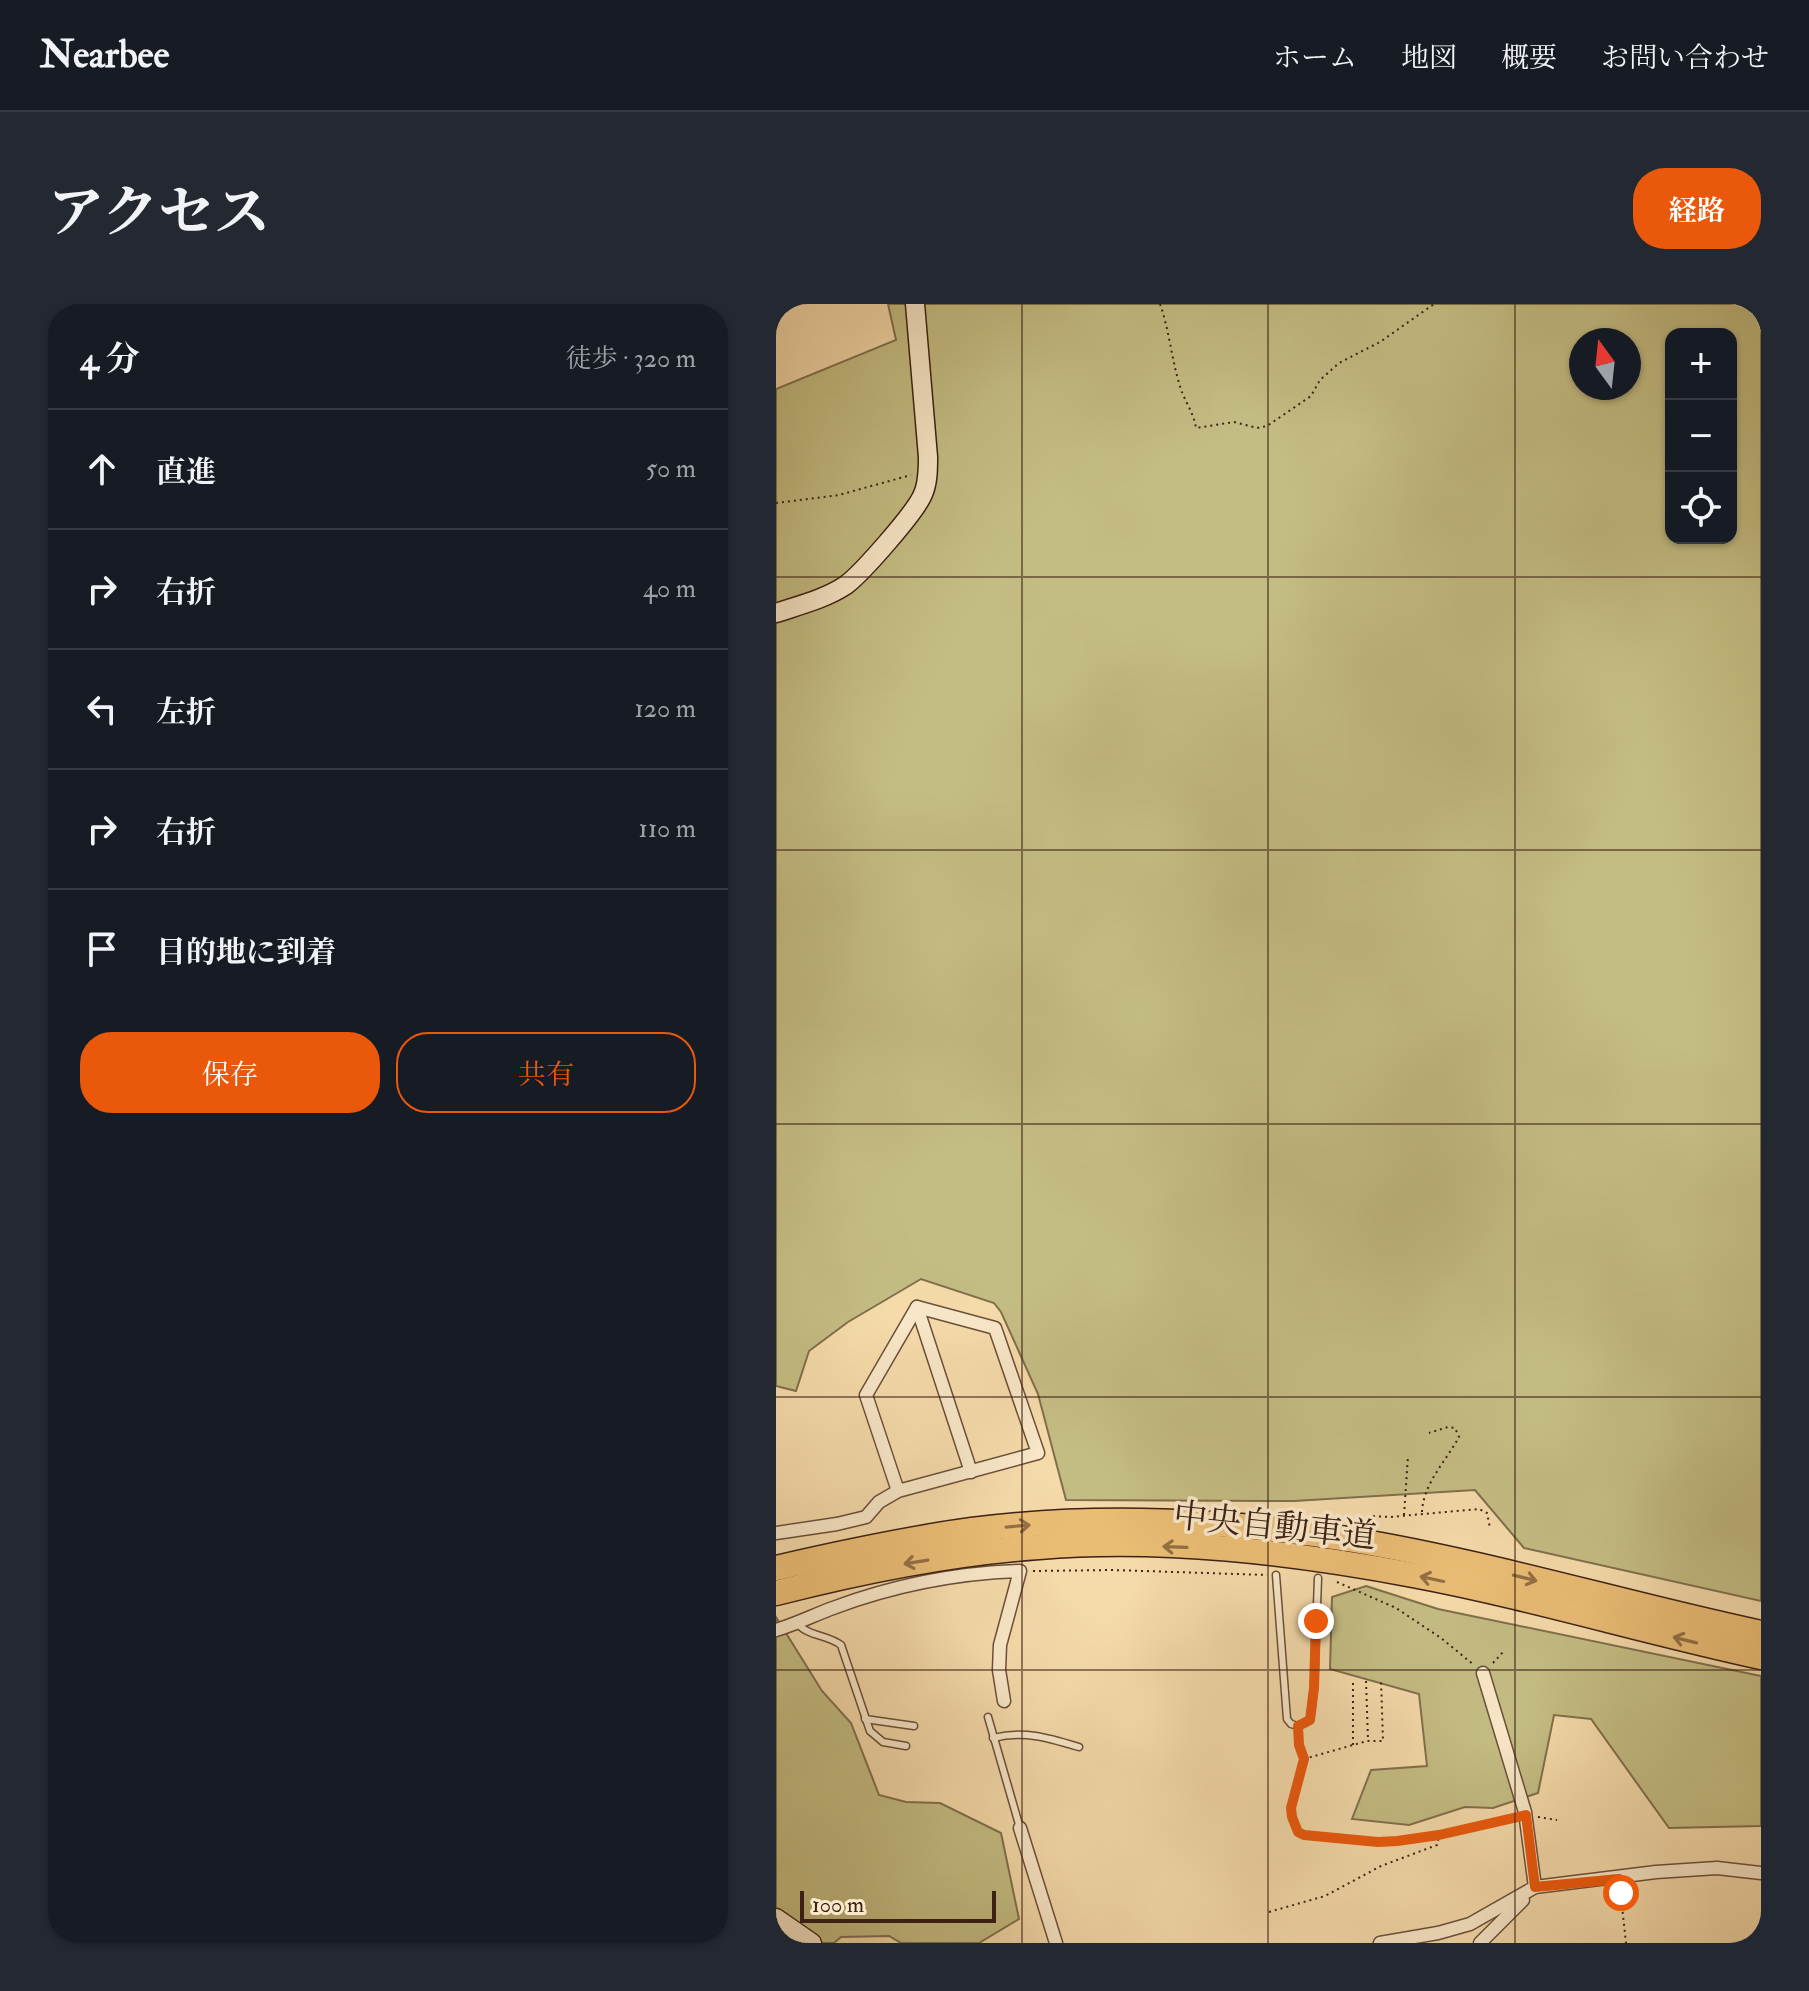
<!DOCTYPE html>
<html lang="ja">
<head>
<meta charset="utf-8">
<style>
	:root { --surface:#171b24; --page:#242831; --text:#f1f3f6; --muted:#9ea1a6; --line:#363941; --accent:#ea580c }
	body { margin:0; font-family:"IM FELL Double Pica","Noto Serif JP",serif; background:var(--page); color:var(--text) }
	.controls { position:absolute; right:24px; top:24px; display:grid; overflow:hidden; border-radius:16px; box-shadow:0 2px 6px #0004 }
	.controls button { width:72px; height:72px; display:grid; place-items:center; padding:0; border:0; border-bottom:2px solid var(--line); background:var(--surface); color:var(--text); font:40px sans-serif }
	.compass { position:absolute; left:793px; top:24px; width:72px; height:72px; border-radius:50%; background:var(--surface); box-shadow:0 2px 6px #0004; rotate:345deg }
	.scale { position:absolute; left:24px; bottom:20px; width:196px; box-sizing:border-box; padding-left:8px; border:4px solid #3d2114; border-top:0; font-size:22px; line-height:28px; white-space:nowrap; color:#3d2114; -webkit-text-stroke:6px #f8e7c8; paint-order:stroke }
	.stop { position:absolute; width:24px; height:24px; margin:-18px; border:6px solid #ea580c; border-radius:50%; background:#fff }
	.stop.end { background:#ea580c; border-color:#fff; box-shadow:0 2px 8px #0008 }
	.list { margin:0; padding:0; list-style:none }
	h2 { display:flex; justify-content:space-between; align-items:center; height:104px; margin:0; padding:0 32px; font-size:34px }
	h2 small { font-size:26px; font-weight:400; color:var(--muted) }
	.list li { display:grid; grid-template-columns:52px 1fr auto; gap:24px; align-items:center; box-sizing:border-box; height:120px; padding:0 32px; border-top:2px solid var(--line) }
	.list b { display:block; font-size:30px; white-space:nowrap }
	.list em { font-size:26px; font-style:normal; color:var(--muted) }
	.actions { display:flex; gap:16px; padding:24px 32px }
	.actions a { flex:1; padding:18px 0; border:2px solid var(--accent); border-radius:32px; text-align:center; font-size:28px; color:var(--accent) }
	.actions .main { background:var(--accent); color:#fff }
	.icon { flex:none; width:44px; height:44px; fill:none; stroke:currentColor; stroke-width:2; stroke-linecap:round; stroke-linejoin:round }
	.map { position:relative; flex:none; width:985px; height:1639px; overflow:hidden; border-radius:32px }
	header { display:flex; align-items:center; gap:48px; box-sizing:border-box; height:112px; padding:0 40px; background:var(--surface); border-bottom:2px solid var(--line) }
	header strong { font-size:38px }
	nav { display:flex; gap:44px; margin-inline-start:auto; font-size:28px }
	.intro { display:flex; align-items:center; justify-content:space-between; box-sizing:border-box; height:192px; padding:0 48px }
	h1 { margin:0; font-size:56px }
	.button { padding:20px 36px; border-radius:32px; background:var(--accent); color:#fff; font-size:28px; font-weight:700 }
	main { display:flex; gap:48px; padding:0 48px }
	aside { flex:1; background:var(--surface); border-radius:32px; box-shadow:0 2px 6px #0004 }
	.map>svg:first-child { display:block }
	.green { fill:#c4bd83; stroke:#806f4c; stroke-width:2; fill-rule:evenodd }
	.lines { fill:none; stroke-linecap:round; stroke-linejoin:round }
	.lane-casing { stroke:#6b4f3a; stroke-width:9 }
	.street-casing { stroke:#6b4f3a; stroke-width:15 }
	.secondary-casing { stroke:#3d2114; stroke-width:21 }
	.highway-casing { stroke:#3d2114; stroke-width:27 }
	.path { stroke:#3d2114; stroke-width:2; stroke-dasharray:2 4; stroke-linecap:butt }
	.lane { stroke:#f8e7c8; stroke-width:6 }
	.street { stroke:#f8e7c8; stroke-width:12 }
	.secondary { stroke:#f8e7c8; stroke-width:18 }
	.highway { stroke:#eabd75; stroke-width:24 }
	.oneway { stroke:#946f44 }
	.route { stroke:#ea580c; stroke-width:10 }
	.grid { fill:none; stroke:#3d2114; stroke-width:2; stroke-opacity:0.55 }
	.labels { text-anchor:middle; stroke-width:7; stroke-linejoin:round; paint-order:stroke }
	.street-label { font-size:34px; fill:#3d2114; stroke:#f8e7c8 }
</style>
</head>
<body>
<header>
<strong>Nearbee</strong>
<nav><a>ホーム</a><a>地図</a><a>概要</a><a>お問い合わせ</a></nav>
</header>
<div class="intro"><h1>アクセス</h1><a class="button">経路</a></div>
<main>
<aside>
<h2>4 分<small>徒歩 · 320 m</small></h2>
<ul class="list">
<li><svg class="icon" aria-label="ahead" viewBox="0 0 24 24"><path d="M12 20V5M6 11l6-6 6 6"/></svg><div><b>直進</b></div><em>50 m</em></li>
<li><svg class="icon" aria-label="right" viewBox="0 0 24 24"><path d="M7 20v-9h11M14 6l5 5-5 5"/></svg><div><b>右折</b></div><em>40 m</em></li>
<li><svg class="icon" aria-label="left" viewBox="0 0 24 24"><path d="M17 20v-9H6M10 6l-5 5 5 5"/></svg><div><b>左折</b></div><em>120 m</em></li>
<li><svg class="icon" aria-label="right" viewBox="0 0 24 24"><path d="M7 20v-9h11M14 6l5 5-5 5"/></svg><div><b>右折</b></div><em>110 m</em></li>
<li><svg class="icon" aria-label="arrive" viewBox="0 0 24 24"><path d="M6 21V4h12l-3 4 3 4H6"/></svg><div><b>目的地に到着</b></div></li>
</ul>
<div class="actions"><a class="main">保存</a><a>共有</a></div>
</aside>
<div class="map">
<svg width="985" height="1639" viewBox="0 0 985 1639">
	<rect width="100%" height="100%" fill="#f5daaa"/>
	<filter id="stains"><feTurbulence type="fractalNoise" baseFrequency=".0025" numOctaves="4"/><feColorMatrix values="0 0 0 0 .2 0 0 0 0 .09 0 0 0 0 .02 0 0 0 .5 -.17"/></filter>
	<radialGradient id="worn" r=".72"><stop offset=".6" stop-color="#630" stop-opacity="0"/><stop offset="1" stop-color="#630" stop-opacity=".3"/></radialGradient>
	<g class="green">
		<path d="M112,0H985V1297L748,1244L699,1186L518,1197L290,1196L262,1090L225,1008L218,999L145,975L72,1018L33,1047L20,1087L0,1082V85L120,36ZM895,30H955V234H895ZM805,36H853V84H805Z"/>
		<path d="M590,1282L662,1305L985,1372V1522L893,1524L815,1415L778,1411L762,1489L717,1504L689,1503L633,1521L576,1515L595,1466L651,1462L643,1390L554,1365L556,1293Z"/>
		<path d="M0,1313L46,1387L75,1419L103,1491L130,1498L164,1499L225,1529L243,1615L203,1639H125L113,1632L65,1633L58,1639H0Z"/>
	</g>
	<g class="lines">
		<g class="lane-casing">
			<g id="lane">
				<path d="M500,1271L511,1415L515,1420L522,1422L534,1416L538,1384L542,1274"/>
				<path d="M22,1320C32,1332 52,1331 65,1341L94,1427L107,1438L130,1442"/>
				<path d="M212,1413L244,1524"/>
				<path d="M89,1415L138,1422"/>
				<path d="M217,1434C248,1426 273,1434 303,1443"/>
			</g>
		</g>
		<g class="street-casing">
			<g id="street">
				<path d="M141,1003L195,1168"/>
				<path d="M0,1229L61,1220L90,1213L103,1198L122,1187L90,1091L141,1003L219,1024L262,1149L122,1187"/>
				<path d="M0,1326C20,1320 38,1311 57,1304C116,1282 182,1269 244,1267L224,1341L223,1366L228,1397"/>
				<path d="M707,1369L749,1508L759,1583"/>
				<path d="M244,1524L280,1639"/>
				<path d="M604,1639L662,1629L694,1620L759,1583L880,1568L941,1564L985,1569"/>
				<path d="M704,1639L747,1596"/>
			</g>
		</g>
		<g class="secondary-casing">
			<g id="secondary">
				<path d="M0,309C24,301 49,295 70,281C86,269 140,208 147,190C152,179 152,165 152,153L139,0"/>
				<path d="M0,1614L36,1639"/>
			</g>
		</g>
		<g class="highway-casing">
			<g id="highway">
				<path d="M0,1264C65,1249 130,1235 196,1226C317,1210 458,1216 577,1236C715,1259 849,1300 985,1329"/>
				<path d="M0,1289C86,1267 174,1249 263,1243C387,1233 514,1248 637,1271C754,1293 869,1328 985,1353"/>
			</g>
		</g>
		<g class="path">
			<path d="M384,0C394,28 396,61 406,88C411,101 418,110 420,124L458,118L481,124L491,122L535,92L544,76L563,59L604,38L658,0"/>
			<path d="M0,199L63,191L135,171"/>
			<path d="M646,1208C647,1180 670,1157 683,1133L679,1124L672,1123L653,1129"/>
			<path d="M628,1211L632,1152"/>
			<path d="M591,1212L614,1213L703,1205L711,1209L714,1224"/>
			<path d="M257,1267L337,1266L491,1271"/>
			<path d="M561,1278L620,1304L665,1334L698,1361"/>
			<path d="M717,1359L727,1348"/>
			<path d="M590,1377L592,1436"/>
			<path d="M523,1432C523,1442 528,1448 527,1458C524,1480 502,1515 528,1531C572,1540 620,1540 664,1531C688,1525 712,1518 736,1513"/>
			<path d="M577,1441V1378"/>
			<path d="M528,1455L591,1437H607L605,1376"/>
			<path d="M762,1513L781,1516"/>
			<path d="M844,1584L850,1639"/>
			<path d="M493,1608L549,1592L605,1562L661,1541L663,1532"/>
		</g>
		<use href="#lane" class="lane"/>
		<use href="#street" class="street"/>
		<use href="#secondary" class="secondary"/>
		<use href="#highway" class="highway"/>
	</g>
	<defs><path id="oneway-shaft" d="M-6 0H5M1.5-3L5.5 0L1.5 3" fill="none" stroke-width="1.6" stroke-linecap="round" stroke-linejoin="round" transform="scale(2)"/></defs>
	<g class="oneway">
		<use href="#oneway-shaft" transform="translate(242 1222) rotate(-5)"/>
		<use href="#oneway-shaft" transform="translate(399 1243) rotate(-178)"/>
		<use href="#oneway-shaft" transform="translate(140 1258) rotate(171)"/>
		<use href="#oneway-shaft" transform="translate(749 1274) rotate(14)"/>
		<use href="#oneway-shaft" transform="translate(656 1275) rotate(-168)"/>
		<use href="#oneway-shaft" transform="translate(909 1336) rotate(-166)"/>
	</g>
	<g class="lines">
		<path class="route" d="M540,1317L538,1384L534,1416L522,1422L523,1441L528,1455L515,1504L516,1513L522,1528L528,1531L602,1538L621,1537L663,1531L750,1511L759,1583L843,1575L845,1589"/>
	</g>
	<path class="grid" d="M246,0V1639M492,0V1639M739,0V1639M0,273H985M0,546H985M0,820H985M0,1093H985M0,1366H985"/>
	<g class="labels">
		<g class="street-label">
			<text transform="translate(499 1221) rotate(6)" y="12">中央自動車道</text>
		</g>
	</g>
	<rect width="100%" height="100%" filter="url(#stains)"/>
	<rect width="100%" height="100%" fill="url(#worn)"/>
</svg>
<div class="controls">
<button>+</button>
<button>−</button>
<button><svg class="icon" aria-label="locate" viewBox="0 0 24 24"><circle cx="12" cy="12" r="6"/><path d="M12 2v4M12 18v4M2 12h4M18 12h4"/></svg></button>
</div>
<svg class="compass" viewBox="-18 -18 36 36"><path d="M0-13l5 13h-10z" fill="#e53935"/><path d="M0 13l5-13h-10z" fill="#9ea1a6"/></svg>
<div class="scale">100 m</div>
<div class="stop" style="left:845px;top:1589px"></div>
<div class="stop end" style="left:540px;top:1317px"></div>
</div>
</main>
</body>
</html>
